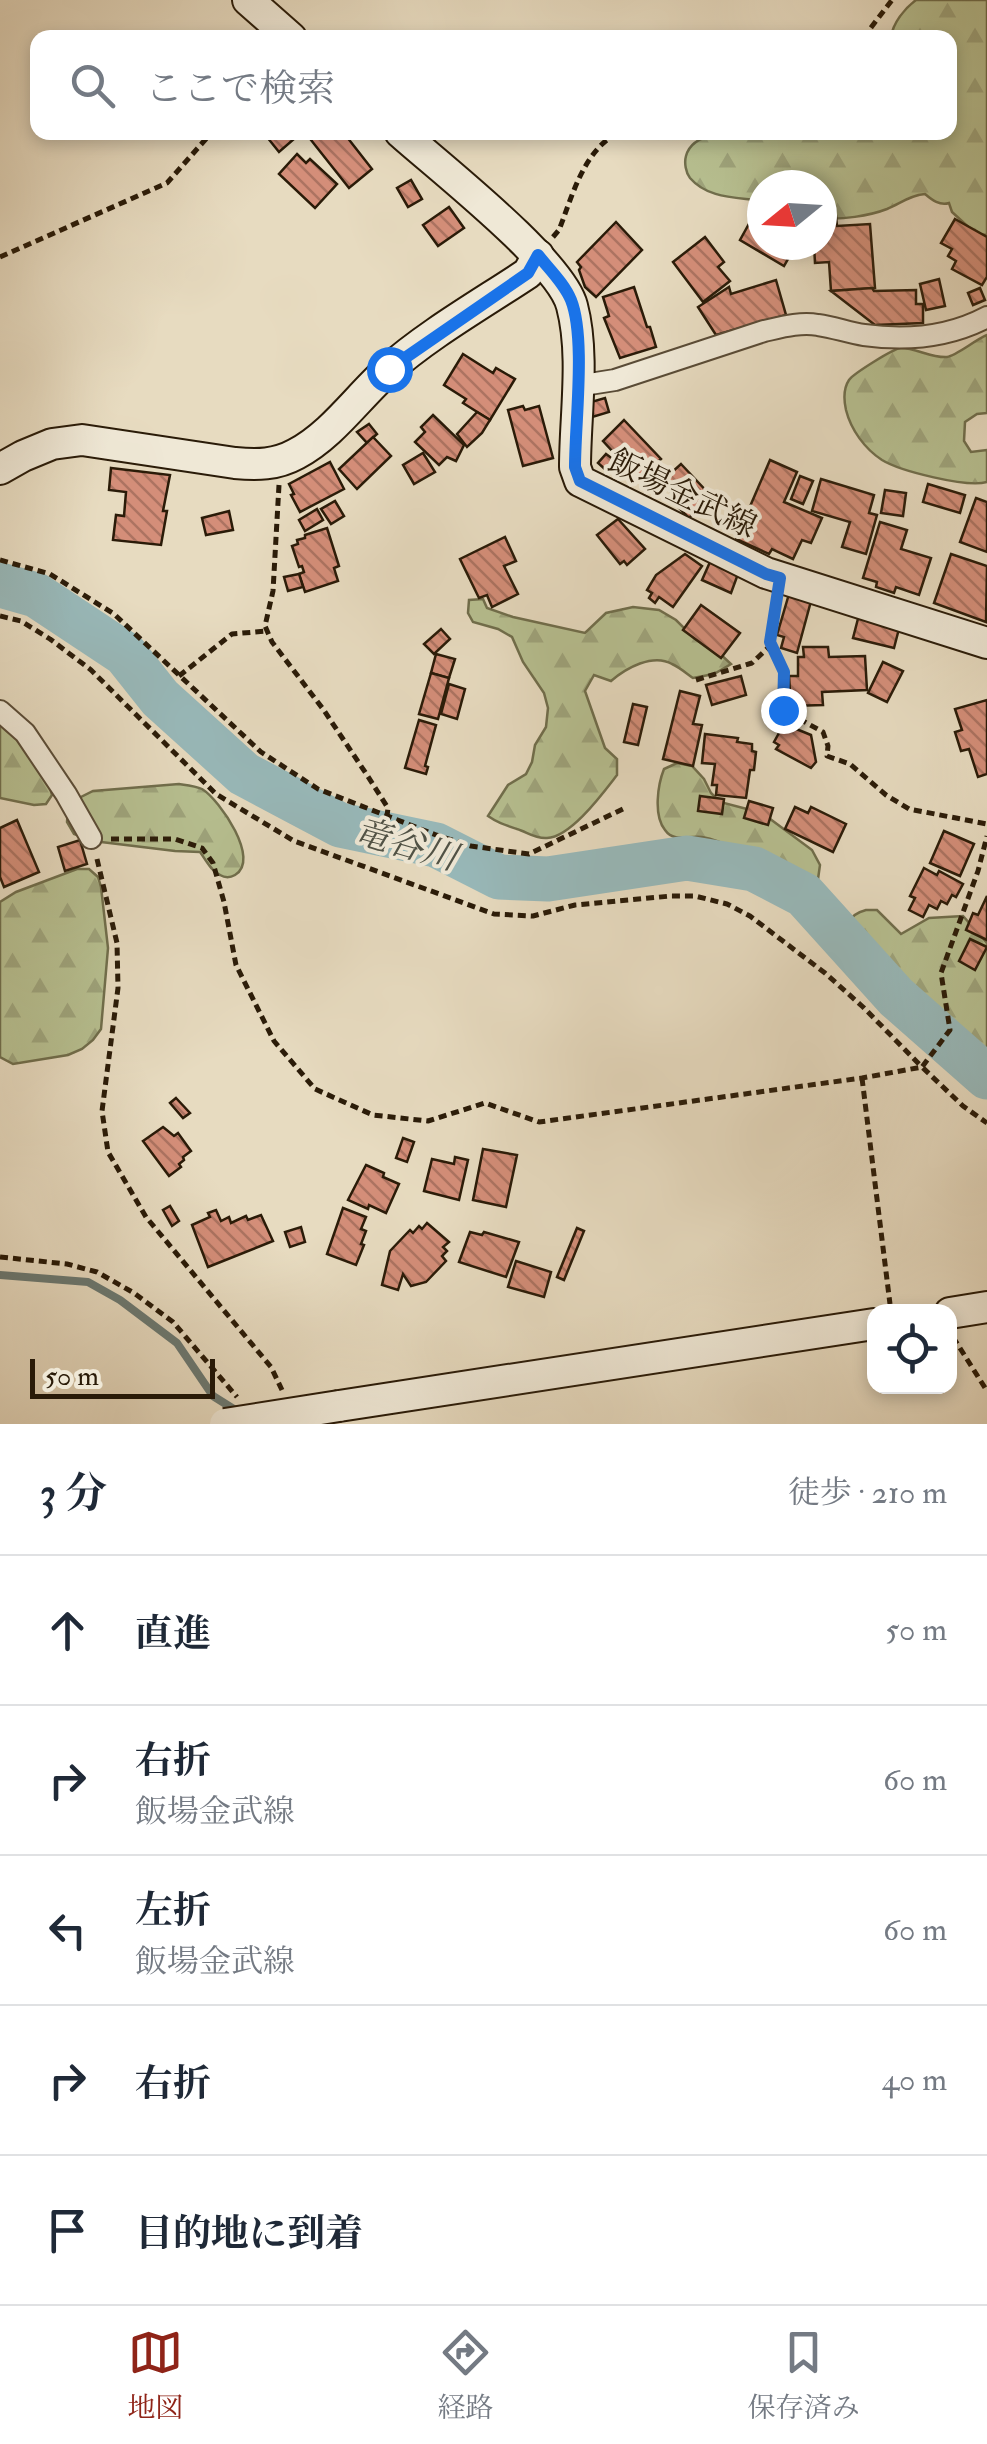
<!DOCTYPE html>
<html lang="ja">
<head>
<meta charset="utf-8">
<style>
	:root { --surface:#fff; --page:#f2f2f3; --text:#1f2937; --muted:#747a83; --line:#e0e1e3; --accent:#8f2418 }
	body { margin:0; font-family:"IM FELL Double Pica","Noto Serif JP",serif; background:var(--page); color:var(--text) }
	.controls { position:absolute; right:30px; bottom:30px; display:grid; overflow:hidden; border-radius:20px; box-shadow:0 5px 15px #0003 }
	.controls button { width:90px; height:90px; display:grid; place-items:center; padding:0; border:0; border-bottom:2px solid var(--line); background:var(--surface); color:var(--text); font:50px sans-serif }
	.compass { position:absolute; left:747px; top:170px; width:90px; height:90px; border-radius:50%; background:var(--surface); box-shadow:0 5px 15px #0003; rotate:252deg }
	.scale { position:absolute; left:30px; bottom:25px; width:185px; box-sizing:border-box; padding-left:10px; border:5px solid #2a1b08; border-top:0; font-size:28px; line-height:35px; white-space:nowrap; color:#2a1b08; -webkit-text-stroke:8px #efe8d6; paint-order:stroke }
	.stop { position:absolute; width:30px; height:30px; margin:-22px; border:8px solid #1a73e8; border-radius:50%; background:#fff }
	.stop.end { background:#1a73e8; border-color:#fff; box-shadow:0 2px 10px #0008 }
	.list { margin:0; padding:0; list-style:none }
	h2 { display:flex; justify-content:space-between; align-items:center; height:130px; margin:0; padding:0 40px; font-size:42px }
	h2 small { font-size:32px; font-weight:400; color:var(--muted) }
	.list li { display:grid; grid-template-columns:65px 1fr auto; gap:30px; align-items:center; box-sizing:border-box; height:150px; padding:0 40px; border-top:2px solid var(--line) }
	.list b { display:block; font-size:38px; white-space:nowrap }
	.list p { margin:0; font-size:32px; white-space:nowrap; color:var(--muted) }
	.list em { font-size:32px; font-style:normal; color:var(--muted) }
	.icon { flex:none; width:55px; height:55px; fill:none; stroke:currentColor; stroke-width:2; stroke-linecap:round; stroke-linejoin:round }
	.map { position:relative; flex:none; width:987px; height:1424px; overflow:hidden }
	.search { position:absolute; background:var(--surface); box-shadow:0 5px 15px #0003; left:30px; right:30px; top:30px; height:110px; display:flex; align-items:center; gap:25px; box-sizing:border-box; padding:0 35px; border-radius:20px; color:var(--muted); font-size:38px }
	.sheet { height:880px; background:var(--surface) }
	nav { display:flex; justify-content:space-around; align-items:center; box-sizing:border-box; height:140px; border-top:2px solid var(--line); background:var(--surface); font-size:28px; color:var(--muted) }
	nav a { display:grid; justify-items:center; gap:5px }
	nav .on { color:var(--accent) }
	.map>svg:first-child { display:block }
	.forest { fill:url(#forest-firs); stroke:#706e4c; stroke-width:2.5 }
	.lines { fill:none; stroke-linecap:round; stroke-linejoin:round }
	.stream { stroke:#6c7a73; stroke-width:8 }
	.river { stroke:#98b9ba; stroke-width:45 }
	.building { fill:url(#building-back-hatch); stroke:#2a1b08; stroke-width:2.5 }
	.street-casing { stroke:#594b36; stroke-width:24 }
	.secondary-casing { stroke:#2a1b08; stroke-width:34 }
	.path { stroke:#2a1b08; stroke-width:5; stroke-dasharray:8 5; stroke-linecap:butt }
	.street { stroke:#efe8d6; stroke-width:20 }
	.secondary { stroke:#efe8d6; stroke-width:30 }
	.secondary-bridge-casing { stroke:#2a1b08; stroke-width:34; stroke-linecap:butt }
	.secondary-bridge { stroke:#efe8d6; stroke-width:30 }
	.route { stroke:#1a73e8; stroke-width:12 }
	.labels { text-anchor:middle; stroke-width:8; stroke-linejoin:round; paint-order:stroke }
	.street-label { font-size:32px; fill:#2a1b08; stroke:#efe8d6 }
	.water-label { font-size:35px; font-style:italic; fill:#505246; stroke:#efe8d6 }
</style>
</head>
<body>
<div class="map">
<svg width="987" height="1424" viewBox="0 0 987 1424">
	<defs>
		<pattern id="forest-firs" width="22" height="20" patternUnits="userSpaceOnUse" patternTransform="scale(2.5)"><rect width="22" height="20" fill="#b7c091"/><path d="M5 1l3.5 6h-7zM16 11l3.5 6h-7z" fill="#9ea47c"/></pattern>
		<pattern id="building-back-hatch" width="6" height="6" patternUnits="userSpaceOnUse" patternTransform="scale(2.5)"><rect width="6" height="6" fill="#d48e79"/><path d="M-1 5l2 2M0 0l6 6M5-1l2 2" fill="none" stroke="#ac7361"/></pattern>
	</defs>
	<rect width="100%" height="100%" fill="#e7dbc0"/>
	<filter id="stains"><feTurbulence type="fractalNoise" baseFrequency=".002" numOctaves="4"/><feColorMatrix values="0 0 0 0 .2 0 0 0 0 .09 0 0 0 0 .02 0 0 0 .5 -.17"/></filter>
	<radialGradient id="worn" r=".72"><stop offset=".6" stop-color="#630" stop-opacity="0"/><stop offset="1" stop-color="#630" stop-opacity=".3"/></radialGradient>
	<g class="forest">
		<path d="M916,0H987V235L976,234L952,212L949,203C940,206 932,200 925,194C911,195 901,203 887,209C869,216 841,220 822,218V185H762V201C737,197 708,199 690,178C686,173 684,163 686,156C696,118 776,141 801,132H950V38L891,37C893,23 904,9 916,0Z"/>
		<path d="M987,335V413L977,414L965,422L964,441L971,452L987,450V482C967,488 900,471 882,460C865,449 851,430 846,410C844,401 843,389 849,380C853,374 894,348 901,348C916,348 931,358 947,357C956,356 975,340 987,335Z"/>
		<path d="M483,599L487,608L513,617L585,633L606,613L633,607L659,610L676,620L695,639L715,649L731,664L714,674L693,678C686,673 679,667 672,664C653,653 626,668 611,681L594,675L585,691L605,748L617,759V775C603,793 571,837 547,838C535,839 527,832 517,829C505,825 498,823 488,816L508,785L526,774L532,762L535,745L546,727L548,708L544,693L523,662L512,637L498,629L473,622L468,613L469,600Z"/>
		<path d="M0,723C19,740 47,770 52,795L46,804L34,805L0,798Z"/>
		<path d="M677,763L692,766L704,779L711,793L720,802L762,813L812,850L820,865L818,879L806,884L793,882C765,867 734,843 702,837C689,835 674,843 665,830C653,815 658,784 664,769Z"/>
		<path d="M179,784C186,785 196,786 202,789C220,800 261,860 235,875C230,878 225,878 220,875C211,871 206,860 200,852L175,851L93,841L74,834L67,822L68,810L79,798L93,791Z"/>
		<path d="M77,869H89L98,877L101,887L108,948L101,1029L93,1040L82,1049L68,1055L13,1064L0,1057V902L16,892Z"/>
		<path d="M866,910H877L901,934L929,918L963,916L987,943V1087L872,981C856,961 828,920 866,910Z"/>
	</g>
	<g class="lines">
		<path class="stream" d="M0,1275L88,1282L120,1300L177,1343L213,1396L240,1413"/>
		<path class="river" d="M0,585L36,595L125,654L160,698L244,774L340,825L436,845L499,877L548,879L687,858L754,869L804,895L896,997L987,1077"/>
	</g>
	<g class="building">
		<path d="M263,132H302L279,152Z"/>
		<path d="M321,132H343L372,169L349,188L311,140Z"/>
		<path d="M297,154L306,163L310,159L337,184L315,208L279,174Z"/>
		<path d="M411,180L422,199L408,207L397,188Z"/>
		<path d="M449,207L464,228L438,246L423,225Z"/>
		<path d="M755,213L762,217V245H796L784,266L740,240Z"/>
		<path d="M836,216L837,226L870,224L875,288L831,291L829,262L815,263L814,245H822V217Z"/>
		<path d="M955,219L987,237V277L982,285L952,269L956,261L948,256L952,249L941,243Z"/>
		<path d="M616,222L642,250L596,297L585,287L579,270L581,267L577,262Z"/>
		<path d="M705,237L724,262L718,267L730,281L703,302L673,262Z"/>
		<path d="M939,279L945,306L926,310L920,284Z"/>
		<path d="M776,280L786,315L716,335L698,307L729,287L731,294Z"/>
		<path d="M634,287L647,327H650L656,347L620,358L604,318L609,316L603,297Z"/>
		<path d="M872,288L874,291L916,290V304H923V323L875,325L831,291Z"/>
		<path d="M980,288L985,300L973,305L968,293Z"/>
		<path d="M463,354L493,373L496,368L515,379L490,420L463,403L466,399L444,385Z"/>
		<path d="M605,398L609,412L589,418L584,404Z"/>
		<path d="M523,406L525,410L539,406L553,458L523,466L508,410Z"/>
		<path d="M477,412L490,420L482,433L467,447L457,434Z"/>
		<path d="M433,415L464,445L456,461L447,457L439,465L415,442L425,432L421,427Z"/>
		<path d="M624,420L661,459L639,480L603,441Z"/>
		<path d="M369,424L377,434L367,443L357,432Z"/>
		<path d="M373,437L391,456L357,489L339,469Z"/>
		<path d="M423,453L435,472L414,484L403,465Z"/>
		<path d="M606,454L617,462L607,471L598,463Z"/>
		<path d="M770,460L797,472L784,502L822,518L811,543L802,540L793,559L772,549L769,554L736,539Z"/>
		<path d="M330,462L344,489L300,512L291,495L294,494L289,484Z"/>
		<path d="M681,464L711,496L689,518L679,508L682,504L661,482Z"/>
		<path d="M111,468L170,475L163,511H167L161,545L113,540L116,515L124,516L126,492L109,490Z"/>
		<path d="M800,476L813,481L803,504L791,499Z"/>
		<path d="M821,479L874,495L869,513L877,515L866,554L842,547L850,522L812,511Z"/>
		<path d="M928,484L965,495L960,513L923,502Z"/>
		<path d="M885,490L906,493L903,516L881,513Z"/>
		<path d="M976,498L987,502V552L960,542Z"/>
		<path d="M335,501L344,516L331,524L321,509Z"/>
		<path d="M317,509L323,520L305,531L299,520Z"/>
		<path d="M229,511L233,530L206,535L202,518Z"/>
		<path d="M618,519L645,549L627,565L624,561L620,564L597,535Z"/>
		<path d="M880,522L907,530L901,549L931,558L919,595L896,587L894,593L876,587L877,582L863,578Z"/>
		<path d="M327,528L339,566L334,568L338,581L305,592L299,574L304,572L302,566L299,567L292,546L298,544L297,540L305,538V535Z"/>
		<path d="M505,537L516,561L504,566L518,594L492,607L487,595L479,598L460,559Z"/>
		<path d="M685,554L702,566L673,607L659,597L655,603L649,598L652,593L647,590L656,575Z"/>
		<path d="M951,554L987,566L986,622L934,603Z"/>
		<path d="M710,562L738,574L731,593L702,580Z"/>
		<path d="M299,574L303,587L288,591L284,577Z"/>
		<path d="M789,594L811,601L797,653L781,648L784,637L777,635Z"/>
		<path d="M701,605L740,633L721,658L683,630Z"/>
		<path d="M860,611L901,621L894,648L853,638Z"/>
		<path d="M441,629L450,639L434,654L424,644Z"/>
		<path d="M803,647H828L829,657L865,656L867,690L822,692L823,705L791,706L789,676H798V657H804Z"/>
		<path d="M436,654L455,659L449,678L431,673Z"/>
		<path d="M883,662L903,671L887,702L868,693Z"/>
		<path d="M431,673L449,678L438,719L419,714Z"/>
		<path d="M741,676L746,695L712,705L706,685Z"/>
		<path d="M449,684L465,689L457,719L441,714Z"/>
		<path d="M680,691L700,696L693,724L702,725L693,766L663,759Z"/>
		<path d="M987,700V774L978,777L969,749L961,751L955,732L962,730L955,709Z"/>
		<path d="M633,704L647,707L638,745L624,742Z"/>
		<path d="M419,720L436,725L425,766L428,767L426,774L405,768Z"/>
		<path d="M784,724L811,735L816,762L811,768L776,749L779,745L774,742Z"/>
		<path d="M705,734L738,738L737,742L752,744V751L756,752L754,770H750L746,798L716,795L717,785H712L715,764L702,763Z"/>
		<path d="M700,796L724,799L722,814L698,811Z"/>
		<path d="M749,801L773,808L768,825L744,818Z"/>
		<path d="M795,807L808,813L811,807L846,824L833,852L785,829Z"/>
		<path d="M17,820L39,872L4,887L0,877V828Z"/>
		<path d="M944,831L974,844L960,876L930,863Z"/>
		<path d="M80,840L87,864L65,871L58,847Z"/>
		<path d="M924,868L937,875L939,871L963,884L956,897L952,895L947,904L941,901L937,909L929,905L923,917L909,910L915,898L910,896Z"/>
		<path d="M987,896V940L966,930L973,913L978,915Z"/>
		<path d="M970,939L987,947L975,970L959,961Z"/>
		<path d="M176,1098L190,1113L183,1118L170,1103Z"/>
		<path d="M163,1127L174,1136L178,1133L191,1151L183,1157L184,1160L179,1164L181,1167L169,1176L143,1141Z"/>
		<path d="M403,1138L414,1142L407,1162L396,1158Z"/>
		<path d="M483,1149L517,1155L506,1207L473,1200Z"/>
		<path d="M455,1157L468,1160L459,1200L424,1191L432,1159L454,1164Z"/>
		<path d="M366,1165L384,1173L383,1177L399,1184L386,1213L369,1205L368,1209L348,1200Z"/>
		<path d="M170,1206L179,1221L172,1226L163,1210Z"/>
		<path d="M343,1208L366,1217L361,1229L366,1231L361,1244L364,1245L356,1265L327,1254Z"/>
		<path d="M216,1210L221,1221L229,1217L231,1223L246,1216L248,1220L261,1215L273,1241L208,1267L192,1225L210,1217L208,1213Z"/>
		<path d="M427,1223L449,1242L443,1247L447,1251L442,1256L446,1261L426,1282L411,1286L403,1274L398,1290L382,1285L390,1251L410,1230L413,1233L419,1226L422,1229Z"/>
		<path d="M301,1227L305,1242L290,1247L285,1232Z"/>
		<path d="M577,1228L584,1231L564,1280L557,1277Z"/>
		<path d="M470,1232L482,1235L484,1232L519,1242L506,1277L459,1262Z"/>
		<path d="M516,1261L551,1272L544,1297L508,1287Z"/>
	</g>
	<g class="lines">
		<g class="street-casing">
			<g id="street">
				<path d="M577,386L615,380L764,331C782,327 800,322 818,325C834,327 849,333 864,335C907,341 949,337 987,317"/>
				<path d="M0,711L25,733L66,794L91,838"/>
			</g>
		</g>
		<g class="secondary-casing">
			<g id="secondary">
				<path d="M248,0L291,38"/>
				<path d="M400,132C438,166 561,262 572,306C585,355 575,416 575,467L580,481L766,573L987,643"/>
				<path d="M0,469L23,456L52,444L82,440L235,463C257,465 276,465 296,454C332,435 357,398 387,371C427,335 483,303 528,273L538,255"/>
				<path d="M950,1313L987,1307"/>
				<path d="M339,1406L874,1324"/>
			</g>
		</g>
		<g class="path">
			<path d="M863,38L892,0"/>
			<path d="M553,237L559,230C572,197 584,148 620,132"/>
			<path d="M0,257L167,183L212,132"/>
			<path d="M279,485L273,591L265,626L272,642L323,709L367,775L388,808L387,816"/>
			<path d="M0,560L50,574L114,614L261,752L318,789L436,835L471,846L529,854L625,808"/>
			<path d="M777,602L770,642L784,672L783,710L823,732L828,746L827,756L850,764L886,795L909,809L987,824"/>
			<path d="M0,616L21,621L50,639L91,670L216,794L294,841L494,914L533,916L575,905L671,896H695L727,904L750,916L825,973L863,1007L922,1067L950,1030L941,973L978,871L987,836"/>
			<path d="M179,676L232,634L266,631"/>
			<path d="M696,680L752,663L771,645"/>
			<path d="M111,839H175L202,848L213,863L224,902L236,965L274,1041L315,1089L373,1115L428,1121L485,1103L539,1122L862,1078L922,1067L963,1106L987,1123"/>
			<path d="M97,859L117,943L118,988L102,1111L108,1152L146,1217L271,1367L282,1390"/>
			<path d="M862,1078L890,1304"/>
			<path d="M0,1257L67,1264L97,1272L134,1293L173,1322L237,1397"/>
			<path d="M953,1337L987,1391"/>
		</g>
		<use href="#street" class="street"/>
		<use href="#secondary" class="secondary"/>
		<g class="secondary-bridge-casing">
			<path id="secondary-bridge" d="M225,1424L339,1406"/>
		</g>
		<use href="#secondary-bridge" class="secondary-bridge"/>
	</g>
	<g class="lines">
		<path class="route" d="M389,369L528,273L538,255C549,269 564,283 571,300C586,338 575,423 575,467L580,481L766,574L780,578L770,642L784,672L783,710"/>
	</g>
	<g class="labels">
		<g class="street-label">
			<text transform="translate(683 493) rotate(26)" y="11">飯場金武線</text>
		</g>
		<g class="water-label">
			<text transform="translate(406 844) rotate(16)" y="12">竜谷川</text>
		</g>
	</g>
	<rect width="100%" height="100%" filter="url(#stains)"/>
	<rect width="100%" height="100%" fill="url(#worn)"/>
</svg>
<div class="controls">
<button><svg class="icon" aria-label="locate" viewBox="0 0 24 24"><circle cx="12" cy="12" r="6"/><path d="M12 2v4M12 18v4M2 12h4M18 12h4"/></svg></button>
</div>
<svg class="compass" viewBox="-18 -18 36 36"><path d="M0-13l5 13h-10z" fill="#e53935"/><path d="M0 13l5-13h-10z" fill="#747a83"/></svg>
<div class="scale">50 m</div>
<div class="stop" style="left:389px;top:369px"></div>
<div class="stop end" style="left:783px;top:710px"></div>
<div class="search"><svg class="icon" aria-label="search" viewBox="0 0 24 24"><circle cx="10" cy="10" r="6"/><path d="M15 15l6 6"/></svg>ここで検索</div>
</div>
<section class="sheet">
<h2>3 分<small>徒歩 · 210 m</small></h2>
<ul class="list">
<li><svg class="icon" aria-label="ahead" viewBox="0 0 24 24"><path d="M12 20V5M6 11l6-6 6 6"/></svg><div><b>直進</b></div><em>50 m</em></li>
<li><svg class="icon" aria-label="right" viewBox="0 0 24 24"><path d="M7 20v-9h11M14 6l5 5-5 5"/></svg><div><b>右折</b><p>飯場金武線</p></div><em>60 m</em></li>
<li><svg class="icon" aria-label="left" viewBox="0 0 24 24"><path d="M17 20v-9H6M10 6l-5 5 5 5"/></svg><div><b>左折</b><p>飯場金武線</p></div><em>60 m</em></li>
<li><svg class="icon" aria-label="right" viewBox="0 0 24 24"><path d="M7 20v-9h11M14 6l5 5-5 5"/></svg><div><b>右折</b></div><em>40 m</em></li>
<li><svg class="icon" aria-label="arrive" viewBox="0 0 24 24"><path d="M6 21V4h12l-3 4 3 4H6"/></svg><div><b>目的地に到着</b></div></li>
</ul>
</section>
<nav>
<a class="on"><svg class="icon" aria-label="map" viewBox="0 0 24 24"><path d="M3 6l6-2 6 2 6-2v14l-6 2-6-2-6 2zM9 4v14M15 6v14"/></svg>地図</a>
<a><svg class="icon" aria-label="directions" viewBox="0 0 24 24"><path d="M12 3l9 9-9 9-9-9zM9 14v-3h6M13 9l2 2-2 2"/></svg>経路</a>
<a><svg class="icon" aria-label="saved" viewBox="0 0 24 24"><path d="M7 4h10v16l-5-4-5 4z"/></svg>保存済み</a>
</nav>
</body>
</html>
